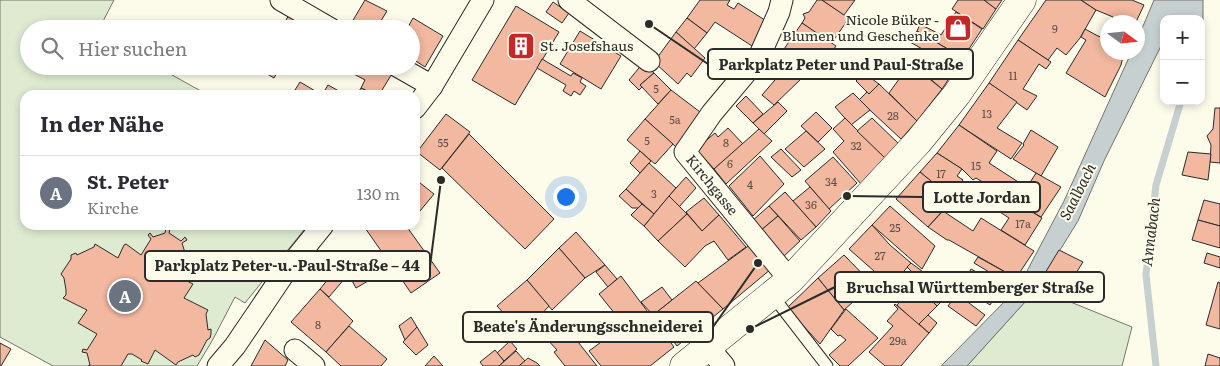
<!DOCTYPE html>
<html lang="de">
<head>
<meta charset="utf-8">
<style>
	:root { --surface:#fff; --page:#f2f2f3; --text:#2b2b33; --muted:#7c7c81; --line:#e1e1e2; --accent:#c62828 }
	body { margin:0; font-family:Literata,serif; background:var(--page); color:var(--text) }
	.controls { position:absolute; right:15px; top:15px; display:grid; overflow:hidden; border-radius:10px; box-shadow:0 2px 8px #0003 }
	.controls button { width:45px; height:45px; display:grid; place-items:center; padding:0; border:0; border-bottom:1px solid var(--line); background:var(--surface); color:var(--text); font:25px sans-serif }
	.compass { position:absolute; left:1100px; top:15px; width:45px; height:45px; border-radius:50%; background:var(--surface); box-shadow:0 2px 8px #0003; rotate:105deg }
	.you { position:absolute; left:565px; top:196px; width:18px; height:18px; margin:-12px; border:4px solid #fff; border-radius:50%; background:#1a73e8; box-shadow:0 0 0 8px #1a73e833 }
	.badge { display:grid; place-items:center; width:32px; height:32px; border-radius:50%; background:var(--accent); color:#fff; font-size:16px; font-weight:700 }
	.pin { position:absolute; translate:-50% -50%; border:2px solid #fff; box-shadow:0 1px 5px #0006 }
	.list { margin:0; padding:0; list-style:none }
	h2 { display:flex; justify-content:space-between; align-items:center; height:65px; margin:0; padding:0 20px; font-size:21px }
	h2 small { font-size:16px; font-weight:400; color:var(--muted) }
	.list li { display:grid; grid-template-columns:32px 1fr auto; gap:15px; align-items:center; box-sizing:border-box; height:75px; padding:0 20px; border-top:1px solid var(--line) }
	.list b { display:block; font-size:19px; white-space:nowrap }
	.list p { margin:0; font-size:16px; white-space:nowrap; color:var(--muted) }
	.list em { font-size:16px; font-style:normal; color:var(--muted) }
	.icon { flex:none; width:28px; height:28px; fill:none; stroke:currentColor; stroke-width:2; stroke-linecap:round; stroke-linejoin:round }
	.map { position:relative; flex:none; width:1220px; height:366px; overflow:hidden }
	.search { position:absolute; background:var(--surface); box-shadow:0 2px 8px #0003; left:20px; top:20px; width:400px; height:55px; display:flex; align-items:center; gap:12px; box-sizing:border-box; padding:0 18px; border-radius:28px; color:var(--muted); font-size:19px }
	.panel { position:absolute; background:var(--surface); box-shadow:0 2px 8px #0003; left:20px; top:90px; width:400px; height:140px; border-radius:15px }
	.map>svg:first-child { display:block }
	.green { fill:#deebd1; stroke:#74746e }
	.water { fill:#c7d0d0; stroke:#74746e }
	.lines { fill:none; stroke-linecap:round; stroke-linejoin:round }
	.stream { stroke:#c7d0d0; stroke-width:7 }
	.building { fill:#f2b8a0; stroke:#2b2b2b }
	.service-casing { stroke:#2b2b2b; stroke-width:13 }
	.minor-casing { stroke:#2b2b2b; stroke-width:23 }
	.secondary-casing { stroke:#2b2b2b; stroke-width:29 }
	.service { stroke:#fdfbea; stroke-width:11 }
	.minor { stroke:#fdfbea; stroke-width:21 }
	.secondary { stroke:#fdfbea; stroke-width:28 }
	.labels { text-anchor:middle; stroke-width:4; stroke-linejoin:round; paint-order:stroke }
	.number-label { font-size:11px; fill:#5d4e48 }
	.poi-label { font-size:14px; fill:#2b2b2b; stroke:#fdfbea; text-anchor:end }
	.street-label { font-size:14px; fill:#2b2b2b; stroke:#fdfbea }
	.water-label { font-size:15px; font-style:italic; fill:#2b2b2b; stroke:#fdfbea }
	.leader { fill:none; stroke:#2b2b2b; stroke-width:2 }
	.callout-dot { fill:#2b2b2b; stroke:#fdfbea; stroke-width:2 }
	.callout { fill:#fdfbea; stroke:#2b2b2b; stroke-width:2 }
	.callout-label { font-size:15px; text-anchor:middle; font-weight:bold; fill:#2b2b2b }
</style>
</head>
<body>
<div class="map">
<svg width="1220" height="366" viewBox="0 0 1220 366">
	<rect width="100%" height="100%" fill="#fdfbea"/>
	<g class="green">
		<path d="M0,0H114L99,29H29V66H156L208,95H25V225H308L245,303L235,297L212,341L197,366H53L0,337Z"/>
		<path d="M1034,292L1073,303L1132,327L1122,366H967Z"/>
	</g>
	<path class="water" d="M1154,0H1203V46L1201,47V19H1164V40L1104,161L1078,221L1034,292L967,366H941L1018,288L1064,201L1131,53L1138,52V38Z"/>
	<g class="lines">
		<path class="stream" d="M1156,366L1146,275L1156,185L1181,101"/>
	</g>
	<g class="building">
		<path d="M365,0L387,11L376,29H352L349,27Z"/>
		<path d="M700,0H730L727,5L734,9L738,3L768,22L752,46L715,22L707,33L687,18Z"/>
		<path d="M817,0H822L849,18L831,44L802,23L805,18L803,14L809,12Z"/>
		<path d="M822,0H855L844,15Z"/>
		<path d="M958,0H984L996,9L983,29L952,9Z"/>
		<path d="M984,0H1002L996,9Z"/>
		<path d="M1046,0H1081L1096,10L1080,38L1066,55L1057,48L1048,60L1018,40Z"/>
		<path d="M1081,0H1132L1144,5L1136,22H1114L1111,20L1113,17L1096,10Z"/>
		<path d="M553,2L569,13L562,23L546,12Z"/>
		<path d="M516,6L559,32L515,105L472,80Z"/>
		<path d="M956,12L982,29L963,58L917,31L920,24L941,35Z"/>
		<path d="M290,13L317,29H281Z"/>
		<path d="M413,18L443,36L425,67L411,58V29H407Z"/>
		<path d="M687,18L707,33L694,49L676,32Z"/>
		<path d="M802,23L836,46L828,58L823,55L813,69L784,49Z"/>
		<path d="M1085,29L1098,36L1108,39V52H1124L1121,65L1105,97L1066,73L1086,40L1081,37Z"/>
		<path d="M580,31L621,56L601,89L560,64Z"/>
		<path d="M917,31L963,58L942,89L913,64L924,50L910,42Z"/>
		<path d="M676,32L705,58L691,77L687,73L678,84L654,62Z"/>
		<path d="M1018,40L1051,62L1046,69L1039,64L1023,89L1037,96L1027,110L989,83Z"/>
		<path d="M891,48L942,89L917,121L889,93L902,75L882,58Z"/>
		<path d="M542,59L571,76L573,73L582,78L580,82L586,86L580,95L574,91L571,96L563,91L566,85L537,68Z"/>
		<path d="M643,63L654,73L640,85L642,87L639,90L629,80Z"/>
		<path d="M788,65L802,78L774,105L762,95Z"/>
		<path d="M258,66H281L274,78L257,68Z"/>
		<path d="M329,66H356L351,74L344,70L342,74Z"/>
		<path d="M356,66H383L393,72L379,95H375L361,88L365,80L352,73Z"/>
		<path d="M654,73L671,90L658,104L640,85Z"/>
		<path d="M864,73L879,84L869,94L856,81Z"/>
		<path d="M300,82L322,95H304L295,90Z"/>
		<path d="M989,83L1017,102L997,128L1022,143L1011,159L959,125Z"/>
		<path d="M879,84L917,121L901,139L859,100L867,92L869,94Z"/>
		<path d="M328,85L346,95H322Z"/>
		<path d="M361,88L375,95H357Z"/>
		<path d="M671,90L704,115L676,147L645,119Z"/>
		<path d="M853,93L870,110L851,125L835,107Z"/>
		<path d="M746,96L763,114L753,123L736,106Z"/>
		<path d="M778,102L787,111L764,134L753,123Z"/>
		<path d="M1215,108H1220V163L1210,162L1211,145L1207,136L1213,129Z"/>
		<path d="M816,112L832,128L818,142L801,126Z"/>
		<path d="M446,114L470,132L440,170L417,152Z"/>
		<path d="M845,118L885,158L861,184L833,152L844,141L833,129Z"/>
		<path d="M872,118L900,145L885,158L857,131Z"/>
		<path d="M645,119L673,144L655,164L627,140Z"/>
		<path d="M959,125L997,151L989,163L1026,187L1017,203L976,178L973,180L962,169L937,153Z"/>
		<path d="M728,128L743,144L714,169L696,149L715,133L718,137Z"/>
		<path d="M759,129L772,141L726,184L714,169Z"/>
		<path d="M1031,130L1058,147L1041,176L1013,159L1024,145L1023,144Z"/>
		<path d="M806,131L825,149L804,167L785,149Z"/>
		<path d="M469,134L554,219L525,249L442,168Z"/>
		<path d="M781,149L801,170L792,177L771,157Z"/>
		<path d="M640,151L651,161L640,173L630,163Z"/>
		<path d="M1188,152L1211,154L1208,180L1182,175Z"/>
		<path d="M937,153L962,169L957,176L963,180L949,196L920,172Z"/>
		<path d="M760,156L784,184L753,216L729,186Z"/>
		<path d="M833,157L857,183L829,209L805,181Z"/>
		<path d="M649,163L676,188L654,214L626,189Z"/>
		<path d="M920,172L953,199L928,227L896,199Z"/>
		<path d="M1036,173L1061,187L1041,217L1017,203Z"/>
		<path d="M686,177L696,188L679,207L669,196Z"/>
		<path d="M415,179L434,194L415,217Z"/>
		<path d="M984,183L1042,218L1025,245L1001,230L1009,218L974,195Z"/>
		<path d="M810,187L831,211L816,227L793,201Z"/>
		<path d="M626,189L642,204L639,208H632L619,196Z"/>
		<path d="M785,192L816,227L801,240L769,206Z"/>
		<path d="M669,196L687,214L658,241L644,226Z"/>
		<path d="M704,198L719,215L702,231L686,212Z"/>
		<path d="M1204,200L1220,204V226L1198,220Z"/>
		<path d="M642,204L654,214L644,226L631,215Z"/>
		<path d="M769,206L778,216L760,231L752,221Z"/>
		<path d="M890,206L935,246L922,269L872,225Z"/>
		<path d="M943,211L973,231L981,218L1034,251L1016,278L949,240H947L928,227Z"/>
		<path d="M687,214L702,231L719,215L746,247L728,260L714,241L705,246L685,267L658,241Z"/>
		<path d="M778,216L800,241L783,257L760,231Z"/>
		<path d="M1198,220L1220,226V248L1192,240Z"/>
		<path d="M363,225H409L407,227L440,273L411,293L396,271L397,269L395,266L393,268Z"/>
		<path d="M872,225L890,245L911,263L891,286L849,249Z"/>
		<path d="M166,228L170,229L169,233L181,241L185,237L187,240L182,243L186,256L191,258V261L185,260L175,275L193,284L184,298L208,310L206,314L208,330L211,329V334L210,338L207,340L199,355L195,357L193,355L178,362L176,365L155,350L148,364L141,361L142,360L132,354H128L121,366H88L90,365L87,353L82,352L83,349L87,350L97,334L78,323L87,310L63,298L66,295V290L64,278L61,274L71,259V255L76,253L77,255L94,247L95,244L118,258L124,245L126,244L141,255L151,239L148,235L150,233L153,237L165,233Z"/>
		<path d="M576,232L605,265L585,278L559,248Z"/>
		<path d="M751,244L771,269L723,309L698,283Z"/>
		<path d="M559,248L585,278L552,310L527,280Z"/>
		<path d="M1059,250L1083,262L1061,297L1036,288Z"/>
		<path d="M1207,253L1220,257V268L1204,263Z"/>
		<path d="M844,255L879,291L870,302L865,291L844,310L818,278Z"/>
		<path d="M347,256L357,264L329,297L320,289Z"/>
		<path d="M978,257L1016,278L1006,291L998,284L1001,279L974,263Z"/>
		<path d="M911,263L926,274L920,280L907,267Z"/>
		<path d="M605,265L617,279L608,287L596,272Z"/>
		<path d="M971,269L1002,286L990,305L961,286Z"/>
		<path d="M364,271L368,281L356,288L350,277Z"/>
		<path d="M926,274L952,291L937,306L915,285Z"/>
		<path d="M621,276L674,347L650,366H601L589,351L624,325L599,294Z"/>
		<path d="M818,278L844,310L820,344L787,308Z"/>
		<path d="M527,280L549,306L523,334L497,306Z"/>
		<path d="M696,281L723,309L677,346L653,315Z"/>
		<path d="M1218,282L1220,283V329L1206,325Z"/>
		<path d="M915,285L937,306L918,325L897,305Z"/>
		<path d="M662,287L672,300L653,315L641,302Z"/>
		<path d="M320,289L353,321L326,352L291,322Z"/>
		<path d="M957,294L985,315L976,326L948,306Z"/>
		<path d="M895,304L929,333L901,366H885L869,352L893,326L887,321L898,309L894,305Z"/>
		<path d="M846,309L878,338L848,366H840L829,355L846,340L840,335L838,336L831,329Z"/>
		<path d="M928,315L937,323L929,333L919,324Z"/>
		<path d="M411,317L417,327L405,340L399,326Z"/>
		<path d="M563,323L597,366H565L554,352L557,350L545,337Z"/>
		<path d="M349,326L387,359L381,366H341L326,352Z"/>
		<path d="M417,327L428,345L416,355L403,342Z"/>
		<path d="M265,340L288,360L285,366H251Z"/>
		<path d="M510,341L517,349L504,361L497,353Z"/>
		<path d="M0,343L11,349L1,366H0Z"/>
		<path d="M495,350L504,361L499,366H483L480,362Z"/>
		<path d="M516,351L525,361L519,366H499Z"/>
		<path d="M1208,354L1220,358V366H1205Z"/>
		<path d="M434,356L443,366H425Z"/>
		<path d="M528,358L537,363L540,366H519Z"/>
	</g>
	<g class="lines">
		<g class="service-casing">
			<path id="service" d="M772,295L827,366"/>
		</g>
		<g class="minor-casing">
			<g id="minor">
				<path d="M281,0L331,29"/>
				<path d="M569,0L649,61"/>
				<path d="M782,0L779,12L759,57L712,113L685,152L790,280"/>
				<path d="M397,66L432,86"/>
				<path d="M415,108L432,86L483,0"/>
				<path d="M708,347L724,366"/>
				<path d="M295,350L314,366"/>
				<path d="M218,366L235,346L285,272L323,225"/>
			</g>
		</g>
		<g class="secondary-casing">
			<path id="secondary" d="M684,366L790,280L918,142L957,94L1022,0"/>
		</g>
		<use href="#service" class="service"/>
		<use href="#minor" class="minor"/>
		<use href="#secondary" class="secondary"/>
	</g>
	<defs>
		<g id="shop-square" transform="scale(1.4375)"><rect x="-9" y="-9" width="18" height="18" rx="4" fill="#c62828" stroke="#fdfbea"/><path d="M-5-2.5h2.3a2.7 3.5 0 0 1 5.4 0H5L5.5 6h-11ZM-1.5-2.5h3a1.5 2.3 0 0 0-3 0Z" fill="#fff"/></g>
		<g id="building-square" transform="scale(1.4375)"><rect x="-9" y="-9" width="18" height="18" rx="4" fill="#c62828" stroke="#fdfbea"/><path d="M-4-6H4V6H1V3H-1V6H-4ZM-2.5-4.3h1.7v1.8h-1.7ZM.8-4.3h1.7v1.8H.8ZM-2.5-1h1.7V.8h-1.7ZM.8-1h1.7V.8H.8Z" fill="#fff"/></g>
	</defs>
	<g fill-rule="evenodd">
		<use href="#shop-square" x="958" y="28"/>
		<use href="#building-square" x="521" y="46"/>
	</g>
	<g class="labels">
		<g class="number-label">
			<text x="1055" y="33">9</text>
			<text x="1013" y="80">11</text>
			<text x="656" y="93">5</text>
			<text x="987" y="118">13</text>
			<text x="893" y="120">28</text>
			<text x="675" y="124">5a</text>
			<text x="647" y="145">5</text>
			<text x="443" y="147">55</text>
			<text x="726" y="147">8</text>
			<text x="856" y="150">32</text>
			<text x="730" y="168">6</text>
			<text x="976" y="170">15</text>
			<text x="941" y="178">17</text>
			<text x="831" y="186">34</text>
			<text x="750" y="189">4</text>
			<text x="654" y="198">3</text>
			<text x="811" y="209">36</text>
			<text x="1023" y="228">17a</text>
			<text x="895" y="232">25</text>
			<text x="880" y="260">27</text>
			<text x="318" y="329">8</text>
			<text x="898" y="345">29a</text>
		</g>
		<g class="poi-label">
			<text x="939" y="25">Nicole Büker -<tspan x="939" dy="16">Blumen und Geschenke</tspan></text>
			<text x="540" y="51" text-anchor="start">St. Josefshaus</text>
		</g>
		<g class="street-label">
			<text transform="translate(712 185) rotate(51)" y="5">Kirchgasse</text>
		</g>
		<g class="water-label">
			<text transform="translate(1078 192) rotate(-63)" y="5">Saalbach</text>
			<text transform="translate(1151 232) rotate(-83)" y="5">Annabach</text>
		</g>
	</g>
	<path class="leader" d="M649 24L708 64M847 196L923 197M441 180L430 266M750 329L835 287M758 263L713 327"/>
	<g class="callout-dot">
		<circle cx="649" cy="24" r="5"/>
		<circle cx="847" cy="196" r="5"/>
		<circle cx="441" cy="180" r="5"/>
		<circle cx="750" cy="329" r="5"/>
		<circle cx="758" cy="263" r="5"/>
	</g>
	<g class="callout">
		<rect x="708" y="49" width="265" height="30" rx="5"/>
		<rect x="923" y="182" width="117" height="30" rx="5"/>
		<rect x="145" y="251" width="285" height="30" rx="5"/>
		<rect x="835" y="272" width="269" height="30" rx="5"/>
		<rect x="463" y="312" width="250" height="30" rx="5"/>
	</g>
	<g class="callout-label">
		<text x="841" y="70">Parkplatz Peter und Paul-Straße</text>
		<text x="982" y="203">Lotte Jordan</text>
		<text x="287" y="271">Parkplatz Peter-u.-Paul-Straße – 44</text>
		<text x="970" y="293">Bruchsal Württemberger Straße</text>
		<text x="588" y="332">Beate's Änderungsschneiderei</text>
	</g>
</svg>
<div class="controls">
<button>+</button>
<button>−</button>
</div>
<svg class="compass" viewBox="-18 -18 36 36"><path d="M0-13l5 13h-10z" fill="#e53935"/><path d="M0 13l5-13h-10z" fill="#7c7c81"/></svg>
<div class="you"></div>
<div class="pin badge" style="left:125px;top:296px;background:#6b7280">A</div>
<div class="search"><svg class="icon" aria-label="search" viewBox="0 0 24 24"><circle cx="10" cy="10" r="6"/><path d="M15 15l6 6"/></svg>Hier suchen</div>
<section class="panel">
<h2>In der Nähe<small></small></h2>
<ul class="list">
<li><span class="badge" style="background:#6b7280">A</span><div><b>St. Peter</b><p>Kirche</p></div><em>130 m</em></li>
</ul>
</section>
</div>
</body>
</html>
